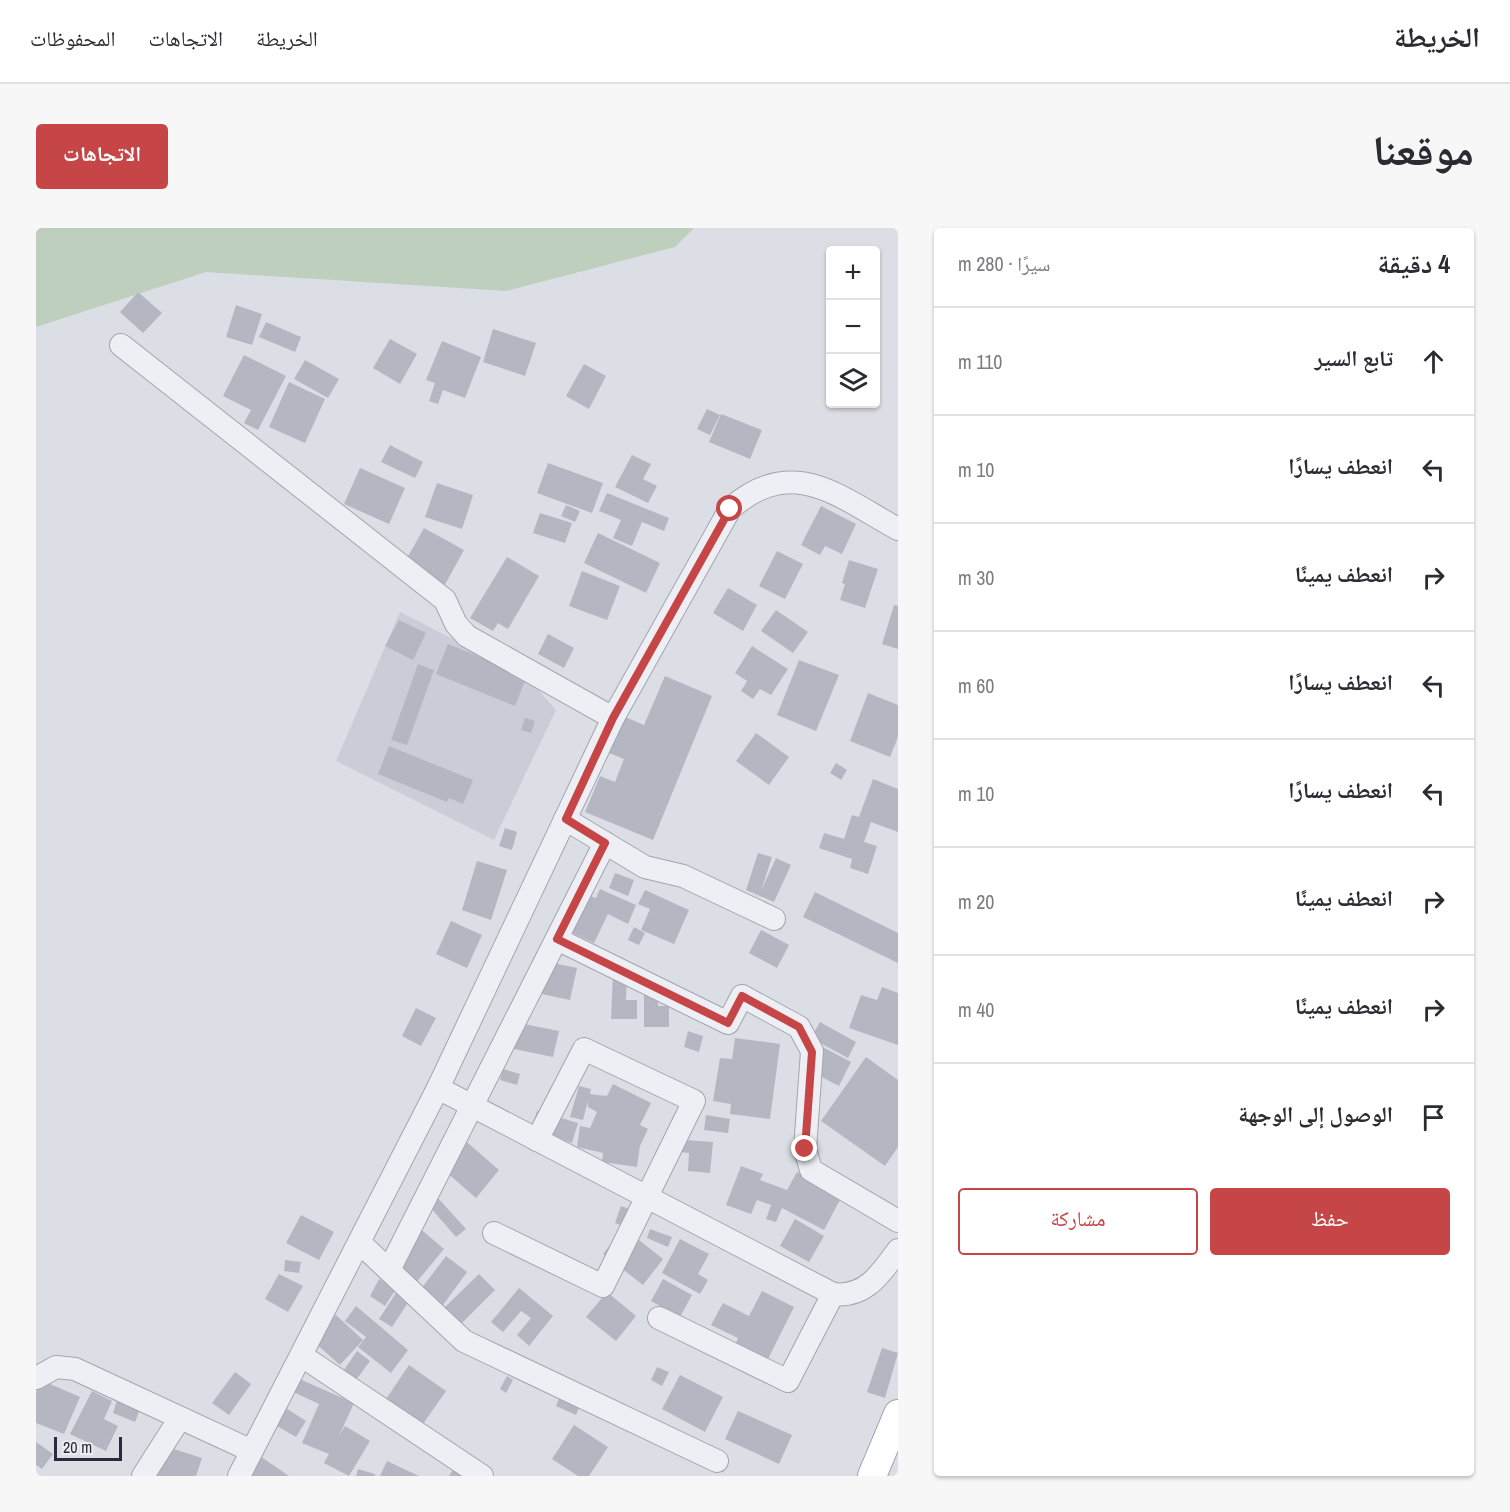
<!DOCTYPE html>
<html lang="ar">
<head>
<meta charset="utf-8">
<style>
	:root { --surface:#fff; --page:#f7f7f7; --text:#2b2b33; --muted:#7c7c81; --line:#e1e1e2; --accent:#c64546 }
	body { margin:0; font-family:"Archivo Narrow","Noto Naskh Arabic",sans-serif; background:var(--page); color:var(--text); direction:rtl }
	.controls { position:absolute; right:18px; top:18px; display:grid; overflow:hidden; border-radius:6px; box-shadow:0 2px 4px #0004 }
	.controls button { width:54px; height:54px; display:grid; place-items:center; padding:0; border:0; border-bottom:2px solid var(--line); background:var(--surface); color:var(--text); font:30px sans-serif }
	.scale { position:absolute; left:18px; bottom:15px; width:68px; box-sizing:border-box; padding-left:6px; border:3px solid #272b3b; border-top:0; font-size:16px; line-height:21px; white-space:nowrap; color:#272b3b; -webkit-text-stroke:4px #ebedf3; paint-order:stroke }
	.stop { position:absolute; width:18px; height:18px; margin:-14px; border:4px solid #c64546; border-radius:50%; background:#fff }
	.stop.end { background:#c64546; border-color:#fff; box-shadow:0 2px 6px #0008 }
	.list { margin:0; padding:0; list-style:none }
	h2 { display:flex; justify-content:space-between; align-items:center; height:78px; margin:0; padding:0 24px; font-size:26px }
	h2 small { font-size:20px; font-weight:400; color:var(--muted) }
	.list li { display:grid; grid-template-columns:39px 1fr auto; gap:18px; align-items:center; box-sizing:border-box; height:108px; padding:0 24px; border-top:2px solid var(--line) }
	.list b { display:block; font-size:22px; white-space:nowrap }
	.list em { font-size:20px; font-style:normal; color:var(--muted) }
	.actions { display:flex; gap:12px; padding:18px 24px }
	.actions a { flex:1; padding:14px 0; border:2px solid var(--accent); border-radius:6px; text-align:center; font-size:21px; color:var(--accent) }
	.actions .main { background:var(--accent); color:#fff }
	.icon { flex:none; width:33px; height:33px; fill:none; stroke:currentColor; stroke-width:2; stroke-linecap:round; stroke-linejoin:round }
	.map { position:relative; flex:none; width:862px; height:1248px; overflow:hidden; direction:ltr; border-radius:6px }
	header { display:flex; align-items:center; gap:36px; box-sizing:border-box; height:84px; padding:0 30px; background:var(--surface); border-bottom:2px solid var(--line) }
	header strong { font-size:28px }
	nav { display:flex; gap:33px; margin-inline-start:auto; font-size:21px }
	.intro { display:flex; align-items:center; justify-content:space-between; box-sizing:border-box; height:144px; padding:0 36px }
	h1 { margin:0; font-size:42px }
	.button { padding:15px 27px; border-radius:6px; background:var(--accent); color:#fff; font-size:21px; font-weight:700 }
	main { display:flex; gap:36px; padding:0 36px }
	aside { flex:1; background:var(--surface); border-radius:6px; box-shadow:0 2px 4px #0004 }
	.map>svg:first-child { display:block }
	.built { fill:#cacdd7 }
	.green { fill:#bfcfbd }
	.building { fill:#b4b7c2 }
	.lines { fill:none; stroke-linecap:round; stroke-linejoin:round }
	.minor-casing { stroke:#a2a5af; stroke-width:24 }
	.major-casing { stroke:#9ca1b0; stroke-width:30 }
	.minor { stroke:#eeeff4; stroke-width:22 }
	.major { stroke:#fff; stroke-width:28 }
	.route { stroke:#c64546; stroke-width:8 }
</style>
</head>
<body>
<header>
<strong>الخريطة</strong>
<nav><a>الخريطة</a><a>الاتجاهات</a><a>المحفوظات</a></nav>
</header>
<div class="intro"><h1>موقعنا</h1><a class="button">الاتجاهات</a></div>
<main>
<aside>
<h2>4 دقيقة<small>سيرًا · 280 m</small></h2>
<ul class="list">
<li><svg class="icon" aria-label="ahead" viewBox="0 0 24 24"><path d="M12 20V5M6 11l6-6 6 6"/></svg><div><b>تابع السير</b></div><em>110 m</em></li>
<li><svg class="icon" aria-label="left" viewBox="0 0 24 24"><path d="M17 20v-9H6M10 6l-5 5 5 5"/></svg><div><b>انعطف يسارًا</b></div><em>10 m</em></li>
<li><svg class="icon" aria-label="right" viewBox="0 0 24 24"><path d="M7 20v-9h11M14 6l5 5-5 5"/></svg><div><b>انعطف يمينًا</b></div><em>30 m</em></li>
<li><svg class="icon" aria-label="left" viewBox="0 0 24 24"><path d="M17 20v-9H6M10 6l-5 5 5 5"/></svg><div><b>انعطف يسارًا</b></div><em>60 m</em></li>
<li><svg class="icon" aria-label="left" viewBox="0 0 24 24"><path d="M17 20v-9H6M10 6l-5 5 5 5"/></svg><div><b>انعطف يسارًا</b></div><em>10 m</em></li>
<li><svg class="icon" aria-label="right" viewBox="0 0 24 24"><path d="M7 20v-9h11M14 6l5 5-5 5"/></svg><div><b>انعطف يمينًا</b></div><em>20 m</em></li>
<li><svg class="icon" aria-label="right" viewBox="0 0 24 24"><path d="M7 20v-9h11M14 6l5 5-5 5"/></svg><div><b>انعطف يمينًا</b></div><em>40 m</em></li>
<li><svg class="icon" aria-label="arrive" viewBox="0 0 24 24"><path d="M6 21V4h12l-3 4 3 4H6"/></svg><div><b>الوصول إلى الوجهة</b></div></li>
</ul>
<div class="actions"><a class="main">حفظ</a><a>مشاركة</a></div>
</aside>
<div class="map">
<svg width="862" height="1248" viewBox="0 0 862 1248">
	<rect width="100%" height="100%" fill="#dcdee5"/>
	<path class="built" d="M364,384L491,449L520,482L458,612L300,533Z"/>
	<path class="green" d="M0,0H658L639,19L470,63L170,44L0,99Z"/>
	<g class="building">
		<path d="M102,64L126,85L107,105L84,84Z"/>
		<path d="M200,77L226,86L216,117L190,109Z"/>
		<path d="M230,94L265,109L259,124L223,109Z"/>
		<path d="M457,101L500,115L489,148L447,134Z"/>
		<path d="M354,111L381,126L364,156L337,140Z"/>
		<path d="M406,113L445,129L429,170L407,162L402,176L393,173L399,155L390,152Z"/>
		<path d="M208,127L250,148L222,202L208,195L215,182L187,168Z"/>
		<path d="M269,132L303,151L292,170L258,151Z"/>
		<path d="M548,136L570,148L553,181L530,168Z"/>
		<path d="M253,154L289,171L269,215L233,199Z"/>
		<path d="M671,181L684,187L674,207L661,201Z"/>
		<path d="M685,186L726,202L714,231L673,214Z"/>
		<path d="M354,217L387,234L379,250L345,234Z"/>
		<path d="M596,227L615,236L607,251L621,258L612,275L579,259Z"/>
		<path d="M512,235L567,255L556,285L501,265Z"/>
		<path d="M324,240L369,260L353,296L308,276Z"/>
		<path d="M401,255L437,267L426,301L389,289Z"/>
		<path d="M571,265L633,290L628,303L606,294L596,318L577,310L585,292L563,283Z"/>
		<path d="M530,277L544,283L539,294L525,288Z"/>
		<path d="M785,278L820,296L806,326L789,318L784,327L765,317Z"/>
		<path d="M504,285L536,295L529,315L497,305Z"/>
		<path d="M388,300L428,322L406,362L366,339Z"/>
		<path d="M562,305L624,335L610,365L548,335Z"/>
		<path d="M741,323L767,336L749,371L723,358Z"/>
		<path d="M471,329L503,348L472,401L462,395L457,403L434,390Z"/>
		<path d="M813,332L842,341L829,380L804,372L809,356L806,355Z"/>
		<path d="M546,343L584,358L571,392L533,378Z"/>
		<path d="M692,360L721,377L707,403L677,385Z"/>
		<path d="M858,377L862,378V421L846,416Z"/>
		<path d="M740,382L772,404L757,425L725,403Z"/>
		<path d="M363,392L390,405L377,432L349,418Z"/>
		<path d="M512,406L538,420L528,440L502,426Z"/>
		<path d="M412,416L491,448L479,478L400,446Z"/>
		<path d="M716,418L752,441L735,467L724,461L717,471L705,463L711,453L699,445Z"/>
		<path d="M763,432L803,447L780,503L741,487Z"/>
		<path d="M382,436L398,442L371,517L355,512Z"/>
		<path d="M629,448L676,468L617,612L549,584L564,548L579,554L588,531L571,524L587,488L608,497Z"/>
		<path d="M832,465L862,477V509L854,529L814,513Z"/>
		<path d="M489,490L499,493L495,505L485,502Z"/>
		<path d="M720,505L753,529L733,557L700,533Z"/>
		<path d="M353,518L437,552L427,576L413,570L411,574L342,546Z"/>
		<path d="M800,535L811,542L805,552L794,545Z"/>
		<path d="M837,551L862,561V604L835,594L828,614L841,618L832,646L814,640L816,631L783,620L788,605L808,611L816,587L823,589Z"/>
		<path d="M469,600L481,604L476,622L463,618Z"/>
		<path d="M722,625L736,629L725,663L740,630L755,637L738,674L710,662Z"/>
		<path d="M441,633L471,642L455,692L426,682Z"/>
		<path d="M579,645L598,652L592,668L573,660Z"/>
		<path d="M564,661L600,677L592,696L572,686L558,715L530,702L547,665L560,670Z"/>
		<path d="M609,662L653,682L638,716L605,702L614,681L602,676Z"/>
		<path d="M779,664L862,705V735L767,689Z"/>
		<path d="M415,693L446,707L431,740L400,726Z"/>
		<path d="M598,699L609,705L603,717L592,712Z"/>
		<path d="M725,702L753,717L741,740L713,725Z"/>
		<path d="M503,732L541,740L534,772L496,764Z"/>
		<path d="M577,746H591L590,772H601V791H575Z"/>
		<path d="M846,759L862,765V817L813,800L825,767L841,772Z"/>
		<path d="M622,764V778H633V799H608V765Z"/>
		<path d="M380,780L400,790L385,818L366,808Z"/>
		<path d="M473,793L523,803L517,829L468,819Z"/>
		<path d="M784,794L820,814L812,830L775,810Z"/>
		<path d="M652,803L667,808L663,824L648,819Z"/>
		<path d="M699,810L744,816L734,891L694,886L695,876L677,873L684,830L696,831Z"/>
		<path d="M779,815L815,834L803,858L766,839Z"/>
		<path d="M830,829L862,852V919L849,938L785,893Z"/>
		<path d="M467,841L484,846L481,857L464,852Z"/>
		<path d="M577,856L615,875L604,897L612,901L604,918L601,939L566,934L567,925L541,919L544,898L554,900L561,884L552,879V873L547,892L534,889L543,858L555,861L554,866L571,868Z"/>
		<path d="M501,883L542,895L536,915L495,902Z"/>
		<path d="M670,887L694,891L692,905L668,902Z"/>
		<path d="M425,909L463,942L440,970L402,937Z"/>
		<path d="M636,911L677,914L674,945L652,943L653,925L635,923Z"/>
		<path d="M705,938L727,946L724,952L751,962L761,944L806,968L788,1002L746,980L740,994L730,991L735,977L721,972L715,986L690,977Z"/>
		<path d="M402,970L430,1001L420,1009L393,978Z"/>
		<path d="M585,978L601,984L594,1001L579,995Z"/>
		<path d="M265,987L298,1004L283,1032L250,1015Z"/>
		<path d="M759,991L788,1008L773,1034L744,1018Z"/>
		<path d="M374,992L408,1021L379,1056L353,1034Z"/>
		<path d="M588,1000L627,1031L607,1057L567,1026Z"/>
		<path d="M614,1001L636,1009L632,1019L611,1010Z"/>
		<path d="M644,1011L673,1026L662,1046L672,1052L664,1066L626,1045Z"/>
		<path d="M410,1028L431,1044L407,1077L385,1061Z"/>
		<path d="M249,1032L265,1034L263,1045L248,1043Z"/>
		<path d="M243,1046L267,1058L252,1084L229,1071Z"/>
		<path d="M443,1046L459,1062L423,1098L407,1081Z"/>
		<path d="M343,1051L360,1061L349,1078L334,1068Z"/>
		<path d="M627,1051L656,1067L644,1089L615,1073Z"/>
		<path d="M483,1060L517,1088L493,1118L481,1107L495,1090L485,1083L467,1104L455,1094Z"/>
		<path d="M726,1063L758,1079L732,1131L700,1115L702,1110L675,1097L687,1075L713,1088Z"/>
		<path d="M571,1064L600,1088L580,1113L550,1089Z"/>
		<path d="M360,1065L373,1073L356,1099L343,1091Z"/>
		<path d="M320,1078L372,1122L355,1145L322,1119L330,1109L309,1093Z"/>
		<path d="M300,1087L327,1112L304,1137L269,1106L291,1096Z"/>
		<path d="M846,1120L862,1125L849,1170L831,1164Z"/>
		<path d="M321,1123L334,1133L320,1152L308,1142Z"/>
		<path d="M373,1137L410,1163L387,1196L350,1171Z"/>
		<path d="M621,1139L633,1144L626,1158L615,1152Z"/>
		<path d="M199,1144L215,1156L193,1187L176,1175Z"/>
		<path d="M644,1147L687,1169L669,1204L626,1181Z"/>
		<path d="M471,1148L477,1152L470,1165L464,1161Z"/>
		<path d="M259,1149L318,1175L303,1208L309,1198L334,1213L313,1248L288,1235L293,1226L266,1215L283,1176L253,1162Z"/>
		<path d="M5,1152L44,1169L28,1206L0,1195V1164Z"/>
		<path d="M527,1160L547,1169L540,1187L520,1178Z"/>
		<path d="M56,1163L76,1173L68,1191L82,1198L70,1223L34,1206Z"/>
		<path d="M81,1172L104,1181L99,1194L77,1185Z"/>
		<path d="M242,1175L270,1193L260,1209L232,1193Z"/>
		<path d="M702,1183L756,1207L743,1236L689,1211Z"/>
		<path d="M538,1197L572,1219L553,1248H542L516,1231Z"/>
		<path d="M0,1214L17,1226L6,1241L0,1237Z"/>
		<path d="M122,1216L166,1230L160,1248H111Z"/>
		<path d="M218,1224L253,1248H201Z"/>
		<path d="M351,1233L383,1248H344Z"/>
		<path d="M418,1240L431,1248H413Z"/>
		<path d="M322,1241L339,1246V1248H320Z"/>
	</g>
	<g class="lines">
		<g class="minor-casing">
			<g id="minor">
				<path d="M85,117L409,372L420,396L431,408L577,490"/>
				<path d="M529,591L609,639L647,648L738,691"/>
				<path d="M521,711L692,795L706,768L763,799L776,823L769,921L775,942L862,993"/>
				<path d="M402,860L797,1066C829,1070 845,1046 862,1022"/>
				<path d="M458,1005L567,1058L658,873L548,821L501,912"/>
				<path d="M324,1015L428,1113L681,1233"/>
				<path d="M353,1042L569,615"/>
				<path d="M623,1090L752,1153L797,1066"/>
				<path d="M266,1128L446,1248"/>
				<path d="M0,1150L20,1139L39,1141L216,1223"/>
				<path d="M107,1248L144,1190"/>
				<path d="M203,1248L402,860L577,490L694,281C756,226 802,268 862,301"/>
			</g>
		</g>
		<g class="major-casing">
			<path id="major" d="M836,1248L862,1186"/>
		</g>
		<use href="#minor" class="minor"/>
		<use href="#major" class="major"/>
	</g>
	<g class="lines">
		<path class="route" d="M694,281L577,490L530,591L569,615L521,711L692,795L706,768L763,799L776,824L769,921"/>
	</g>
</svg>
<div class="controls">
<button>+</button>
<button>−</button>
<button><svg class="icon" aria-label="layers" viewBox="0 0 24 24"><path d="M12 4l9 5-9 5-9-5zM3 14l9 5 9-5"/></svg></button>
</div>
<div class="scale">20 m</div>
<div class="stop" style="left:694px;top:281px"></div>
<div class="stop end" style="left:769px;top:921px"></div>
</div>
</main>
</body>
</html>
